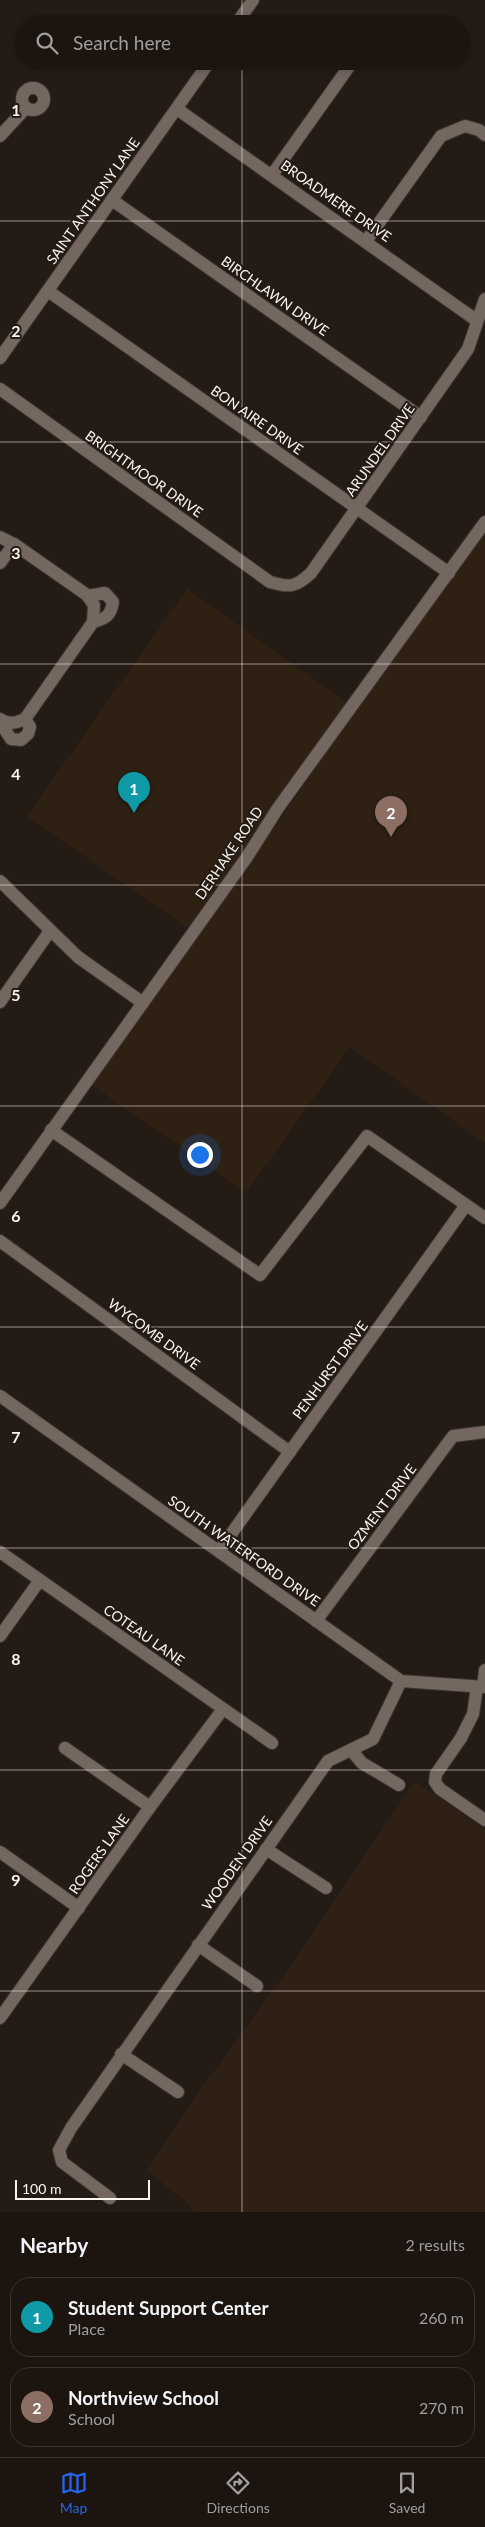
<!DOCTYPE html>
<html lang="en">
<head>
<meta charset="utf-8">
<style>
	:root { --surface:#1b140f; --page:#241d18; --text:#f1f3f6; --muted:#a09e9e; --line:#39332f; --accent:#2563eb }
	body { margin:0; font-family:Lato,sans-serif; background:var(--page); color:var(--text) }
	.scale { position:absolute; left:15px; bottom:12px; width:135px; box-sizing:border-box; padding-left:5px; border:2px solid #faf3ee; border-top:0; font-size:14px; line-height:18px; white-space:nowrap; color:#faf3ee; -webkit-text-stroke:4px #241b14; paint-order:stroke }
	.you { position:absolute; left:199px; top:1154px; width:18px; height:18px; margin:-12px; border:4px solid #fff; border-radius:50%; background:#1a73e8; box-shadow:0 0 0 8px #1a73e833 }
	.badge { display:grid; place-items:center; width:32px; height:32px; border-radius:50%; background:var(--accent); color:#fff; font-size:16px; font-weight:700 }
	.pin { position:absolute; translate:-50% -41px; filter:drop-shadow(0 1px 2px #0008) }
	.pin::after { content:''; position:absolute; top:26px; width:18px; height:15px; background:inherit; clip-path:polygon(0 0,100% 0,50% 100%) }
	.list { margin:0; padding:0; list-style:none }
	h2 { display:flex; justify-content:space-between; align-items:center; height:65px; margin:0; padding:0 20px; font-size:21px }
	h2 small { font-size:16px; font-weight:400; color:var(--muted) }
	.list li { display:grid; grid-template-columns:32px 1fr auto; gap:15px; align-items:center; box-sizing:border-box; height:80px; margin:0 10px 10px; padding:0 10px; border:1px solid var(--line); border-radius:20px }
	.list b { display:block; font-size:19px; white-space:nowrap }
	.list p { margin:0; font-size:16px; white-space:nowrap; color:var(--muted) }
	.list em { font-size:16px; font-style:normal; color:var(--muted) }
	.icon { flex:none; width:28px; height:28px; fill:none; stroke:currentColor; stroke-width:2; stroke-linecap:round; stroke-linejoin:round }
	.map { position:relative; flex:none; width:485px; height:2212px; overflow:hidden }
	.search { position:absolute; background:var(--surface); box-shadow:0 2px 8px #0003; left:15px; right:15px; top:15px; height:55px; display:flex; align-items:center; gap:12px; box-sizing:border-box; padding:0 18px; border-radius:28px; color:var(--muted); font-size:19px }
	.sheet { height:245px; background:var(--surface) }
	nav { display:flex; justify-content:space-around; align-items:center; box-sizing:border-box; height:70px; border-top:1px solid var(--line); background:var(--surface); font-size:14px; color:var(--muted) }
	nav a { display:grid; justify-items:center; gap:2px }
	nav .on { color:var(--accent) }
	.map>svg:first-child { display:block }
	.built { fill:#2f2016 }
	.education { fill:#2e2114 }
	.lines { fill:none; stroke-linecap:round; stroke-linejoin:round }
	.minor-casing { stroke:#3c3531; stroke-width:14 }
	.minor { stroke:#736760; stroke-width:12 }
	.grid { fill:none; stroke:#faf3ee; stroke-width:1; stroke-opacity:0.55 }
	.labels { text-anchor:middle; stroke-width:4; stroke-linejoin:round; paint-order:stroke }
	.street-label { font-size:14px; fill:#faf3ee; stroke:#241b14 }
	.grid-label { font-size:16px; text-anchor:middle; font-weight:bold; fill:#faf3ee; stroke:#241b14; stroke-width:4; stroke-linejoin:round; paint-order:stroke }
</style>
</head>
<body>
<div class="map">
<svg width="485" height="2212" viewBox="0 0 485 2212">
	<rect width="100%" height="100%" fill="#241b14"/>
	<path class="built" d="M415,1781L485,1830V2212H193L189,2204L147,2171L193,2100L290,1967Z"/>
	<g class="education">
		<path d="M485,529V1143L350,1047L246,1193L92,1085Z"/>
		<path d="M187,589L348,703L189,929L27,816Z"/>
	</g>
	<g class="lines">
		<g class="minor-casing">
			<g id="minor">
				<path d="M236,24L253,0"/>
				<circle cx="33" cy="99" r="11"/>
				<path d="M177,109L476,320"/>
				<path d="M0,136L26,108"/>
				<path d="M272,175L353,61"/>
				<path d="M112,200L421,417"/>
				<path d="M366,241L441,136L465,126L479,130L485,135"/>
				<path d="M48,291L449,573"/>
				<path d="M0,358L210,61"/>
				<path d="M0,389L270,582C290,588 296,587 311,573L468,349L485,299"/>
				<path d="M0,537L14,544L87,595L94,605L93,622L25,719C16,723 9,725 0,719"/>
				<path d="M0,563L14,544"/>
				<path d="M88,596L105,593L113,602C111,615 106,619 93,622"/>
				<path d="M5,723V730L11,739L21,740L28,734L30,727L25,719"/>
				<path d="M0,881L78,957L143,1003"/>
				<path d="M0,1002L50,931"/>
				<path d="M51,1130L260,1275L367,1136L485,1218"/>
				<path d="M0,1203L247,857L278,808L485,522"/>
				<path d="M0,1241L290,1452"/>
				<path d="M0,1396L401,1681L485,1687"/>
				<path d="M219,1551L466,1205"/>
				<path d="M0,1552L272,1743"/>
				<path d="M316,1621L453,1436L485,1432"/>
				<path d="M0,1636L40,1580"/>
				<path d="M477,1687L473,1714L461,1738L436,1774L435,1782L440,1789L485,1820"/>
				<path d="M483,1687L485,1670"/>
				<path d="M65,1748L150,1807"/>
				<path d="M351,1750L362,1763L399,1785"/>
				<path d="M266,1849L326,1888"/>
				<path d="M0,1852L79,1908"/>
				<path d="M198,1945L257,1986"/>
				<path d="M0,2018L150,1807L223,1709"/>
				<path d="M121,2054L178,2092"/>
				<path d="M110,2198L62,2162L59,2150L71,2128L328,1761L373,1739L401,1681"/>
			</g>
		</g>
		<use href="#minor" class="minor"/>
	</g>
	<path class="grid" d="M242,0V24M242,61V2212M0,221H485M0,442H485M0,664H485M0,885H485M0,1106H485M0,1327H485M0,1548H485M0,1770H485M0,1991H485"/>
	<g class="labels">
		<g class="street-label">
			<text transform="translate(93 201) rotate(-55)" y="5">SAINT ANTHONY LANE</text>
			<text transform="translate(336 201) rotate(35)" y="5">BROADMERE DRIVE</text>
			<text transform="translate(275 296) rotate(35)" y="5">BIRCHLAWN DRIVE</text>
			<text transform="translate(257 420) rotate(35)" y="5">BON AIRE DRIVE</text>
			<text transform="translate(380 450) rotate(-55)" y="5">ARUNDEL DRIVE</text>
			<text transform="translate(144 474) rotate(35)" y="5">BRIGHTMOOR DRIVE</text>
			<text transform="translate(229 853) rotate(-56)" y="5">DERHAKE ROAD</text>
			<text transform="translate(154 1334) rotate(36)" y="5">WYCOMB DRIVE</text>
			<text transform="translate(330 1370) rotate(-54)" y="5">PENHURST DRIVE</text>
			<text transform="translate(382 1507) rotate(-53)" y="5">OZMENT DRIVE</text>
			<text transform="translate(244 1551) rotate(35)" y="5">SOUTH WATERFORD DRIVE</text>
			<text transform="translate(144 1635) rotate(35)" y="5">COTEAU LANE</text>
			<text transform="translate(99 1854) rotate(-55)" y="5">ROGERS LANE</text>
			<text transform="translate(237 1863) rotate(-55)" y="5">WOODEN DRIVE</text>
		</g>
	</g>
	<g class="grid-label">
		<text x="16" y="116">1</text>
		<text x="16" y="337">2</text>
		<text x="16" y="559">3</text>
		<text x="16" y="780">4</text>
		<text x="16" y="1001">5</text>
		<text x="16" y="1222">6</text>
		<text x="16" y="1443">7</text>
		<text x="16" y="1665">8</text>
		<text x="16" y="1886">9</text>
	</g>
</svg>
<div class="scale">100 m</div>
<div class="you"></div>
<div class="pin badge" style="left:134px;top:813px;background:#0f9aa8">1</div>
<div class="pin badge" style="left:391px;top:837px;background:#8d6e63">2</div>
<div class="search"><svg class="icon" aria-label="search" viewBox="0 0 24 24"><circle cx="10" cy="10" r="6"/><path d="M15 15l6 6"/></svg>Search here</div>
</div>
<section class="sheet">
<h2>Nearby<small>2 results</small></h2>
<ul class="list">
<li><span class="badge" style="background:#0f9aa8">1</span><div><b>Student Support Center</b><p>Place</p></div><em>260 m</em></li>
<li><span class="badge" style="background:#8d6e63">2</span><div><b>Northview School</b><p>School</p></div><em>270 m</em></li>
</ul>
</section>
<nav>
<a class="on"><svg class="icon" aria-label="map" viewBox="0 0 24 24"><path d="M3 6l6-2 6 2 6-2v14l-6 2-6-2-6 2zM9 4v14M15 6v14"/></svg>Map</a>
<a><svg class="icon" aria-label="directions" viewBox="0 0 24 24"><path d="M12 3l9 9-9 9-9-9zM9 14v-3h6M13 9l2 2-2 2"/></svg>Directions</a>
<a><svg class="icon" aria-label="saved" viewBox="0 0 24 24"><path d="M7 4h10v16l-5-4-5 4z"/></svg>Saved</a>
</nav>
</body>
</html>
